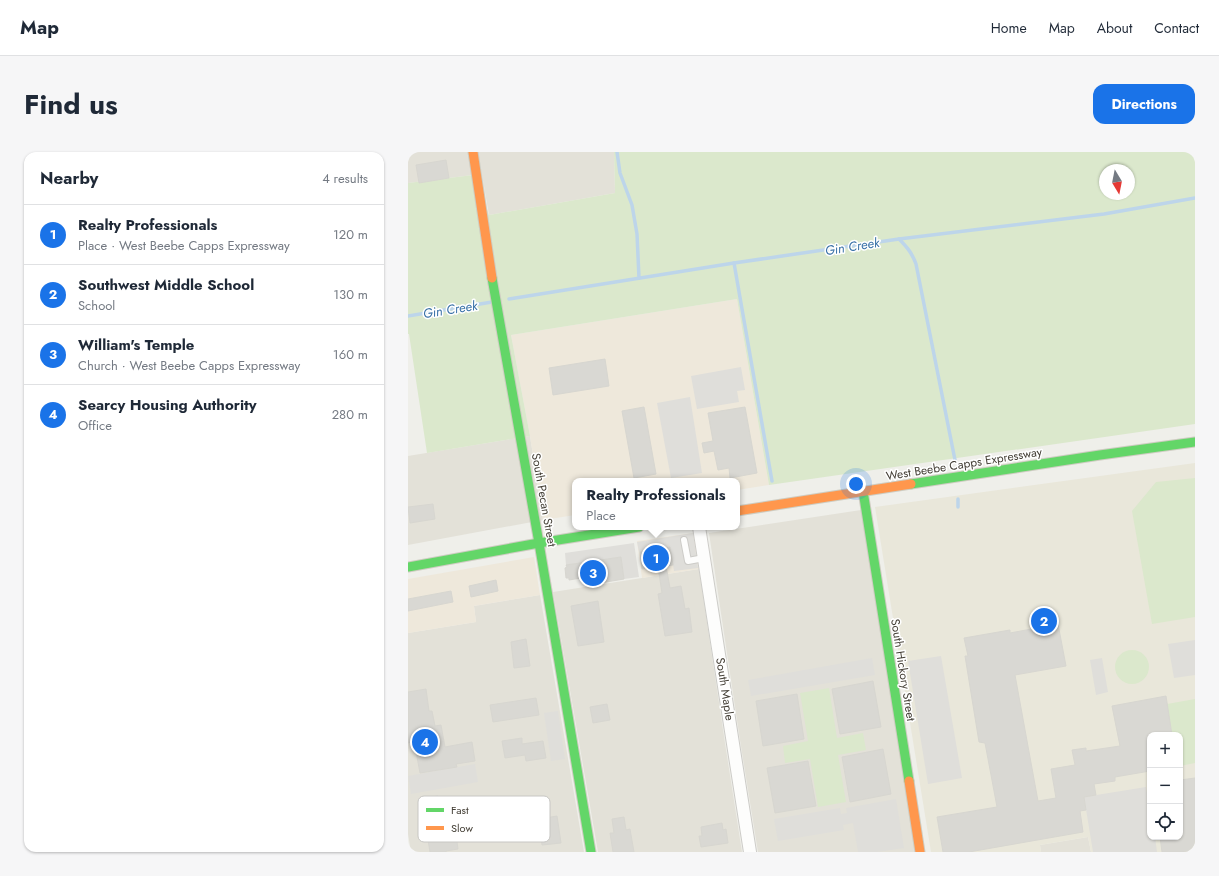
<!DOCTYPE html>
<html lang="en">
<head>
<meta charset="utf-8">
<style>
	:root { --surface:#fff; --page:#f6f6f7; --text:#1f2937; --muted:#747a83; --line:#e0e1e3; --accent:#1a73e8 }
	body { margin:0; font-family:Jost,sans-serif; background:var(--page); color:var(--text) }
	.controls { position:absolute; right:12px; bottom:12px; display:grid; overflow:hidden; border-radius:8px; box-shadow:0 1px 3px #0004 }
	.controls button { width:36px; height:36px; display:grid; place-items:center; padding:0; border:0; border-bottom:1px solid var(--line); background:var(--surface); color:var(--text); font:20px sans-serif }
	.compass { position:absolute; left:691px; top:12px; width:36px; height:36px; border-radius:50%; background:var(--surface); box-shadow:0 1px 3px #0004; rotate:170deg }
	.you { position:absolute; left:448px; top:332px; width:14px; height:14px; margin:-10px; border:3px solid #fff; border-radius:50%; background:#1a73e8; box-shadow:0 0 0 6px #1a73e833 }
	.badge { display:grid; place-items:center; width:26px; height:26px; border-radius:50%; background:var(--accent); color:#fff; font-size:13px; font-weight:700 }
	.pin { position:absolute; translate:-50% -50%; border:2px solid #fff; box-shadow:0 1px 4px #0006 }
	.popup { position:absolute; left:164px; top:326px; width:168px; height:52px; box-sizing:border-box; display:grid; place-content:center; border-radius:8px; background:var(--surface); filter:drop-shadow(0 1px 3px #0005); font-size:13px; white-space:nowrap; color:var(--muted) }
	.popup b { font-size:15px; color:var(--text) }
	.popup::after { content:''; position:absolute; left:50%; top:100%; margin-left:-8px; border:8px solid transparent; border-top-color:var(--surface) }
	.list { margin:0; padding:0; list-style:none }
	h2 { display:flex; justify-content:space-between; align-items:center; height:52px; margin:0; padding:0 16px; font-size:17px }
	h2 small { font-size:13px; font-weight:400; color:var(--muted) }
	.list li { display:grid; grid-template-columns:26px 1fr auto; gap:12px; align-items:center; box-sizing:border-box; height:60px; padding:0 16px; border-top:1px solid var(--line) }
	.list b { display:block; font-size:15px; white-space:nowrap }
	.list p { margin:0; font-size:13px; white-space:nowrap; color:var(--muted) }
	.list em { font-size:13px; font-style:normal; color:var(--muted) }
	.icon { flex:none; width:22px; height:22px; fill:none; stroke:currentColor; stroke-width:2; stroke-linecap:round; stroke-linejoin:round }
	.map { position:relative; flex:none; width:787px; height:700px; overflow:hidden; border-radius:12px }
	header { display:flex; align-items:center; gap:24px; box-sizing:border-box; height:56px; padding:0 20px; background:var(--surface); border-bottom:1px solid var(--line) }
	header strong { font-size:19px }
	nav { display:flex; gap:22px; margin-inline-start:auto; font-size:14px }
	.intro { display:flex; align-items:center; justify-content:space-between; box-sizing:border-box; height:96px; padding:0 24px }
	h1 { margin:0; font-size:28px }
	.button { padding:10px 18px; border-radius:12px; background:var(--accent); color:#fff; font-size:14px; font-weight:700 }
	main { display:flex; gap:24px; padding:0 24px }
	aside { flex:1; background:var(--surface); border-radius:12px; box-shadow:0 1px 3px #0004 }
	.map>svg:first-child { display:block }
	.residential { fill:#e3e1d8 }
	.commercial { fill:#eee8db }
	.education { fill:#e9e7da; fill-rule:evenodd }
	.green { fill:#dbe8cc; fill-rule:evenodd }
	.parking { fill:#dfdeda }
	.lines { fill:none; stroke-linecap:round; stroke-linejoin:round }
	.stream { stroke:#bdd5ea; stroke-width:3.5 }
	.building { fill:#d9d8d3; stroke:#d7d6d0 }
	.lane-casing { stroke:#cdccc8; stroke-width:8 }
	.street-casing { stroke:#cdccc8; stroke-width:14 }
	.fast-casing { stroke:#ceccc1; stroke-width:11 }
	.slow-casing { stroke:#ceccc1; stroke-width:11 }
	.lane { stroke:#fdfdfc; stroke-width:6 }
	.street { stroke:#fdfdfc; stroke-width:12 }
	.fast { stroke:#63d668; stroke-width:9 }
	.slow { stroke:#ff974d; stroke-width:9 }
	.labels { text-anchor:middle; stroke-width:3; stroke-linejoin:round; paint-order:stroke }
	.street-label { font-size:12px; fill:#454037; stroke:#fff }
	.water-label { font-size:13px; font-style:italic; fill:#3971a7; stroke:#fff }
	.key { fill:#fff; stroke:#c7c6c3; stroke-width:1 }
	.key-label { font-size:11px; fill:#454037 }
</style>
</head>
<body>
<header>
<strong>Map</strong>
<nav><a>Home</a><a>Map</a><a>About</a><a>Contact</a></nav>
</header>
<div class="intro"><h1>Find us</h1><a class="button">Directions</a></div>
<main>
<aside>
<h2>Nearby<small>4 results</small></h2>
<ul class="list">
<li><span class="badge">1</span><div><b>Realty Professionals</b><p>Place · West Beebe Capps Expressway</p></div><em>120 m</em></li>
<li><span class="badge">2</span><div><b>Southwest Middle School</b><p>School</p></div><em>130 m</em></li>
<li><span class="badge">3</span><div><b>William's Temple</b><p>Church · West Beebe Capps Expressway</p></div><em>160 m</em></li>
<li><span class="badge">4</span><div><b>Searcy Housing Authority</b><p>Office</p></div><em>280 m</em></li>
</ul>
</aside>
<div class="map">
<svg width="787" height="700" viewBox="0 0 787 700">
	<rect width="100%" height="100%" fill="#efefea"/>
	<g class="residential">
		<path d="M0,0H62L65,23L0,31Z"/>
		<path d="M70,0H206L207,41L81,63Z"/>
		<path d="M122,284L135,368L0,393V304Z"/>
		<path d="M453,358L508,700H350L332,588L301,381Z"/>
		<path d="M291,417L317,591L334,700H190L145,440Z"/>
		<path d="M132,443L176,700H3L0,682V481L68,470L66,454Z"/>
		<path d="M680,685L683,700H633L632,693Z"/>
	</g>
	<g class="commercial">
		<path d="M329,147L361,333L329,338V329H167V363L135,368L122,284L103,183Z"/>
		<path d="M285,381L291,417L234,426L229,389Z"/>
		<path d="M126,405L132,443L66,454L68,470L0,481V427Z"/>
	</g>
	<path class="education" d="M787,311V700H683L680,685L632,693L633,700H523L467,355ZM742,583H772V685H742Z"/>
	<g class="green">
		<path d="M206,0H787V272L361,333L329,147L103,183L122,284L19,301L1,182H0V31L65,23L81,63L207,41ZM697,18H721V42H697Z"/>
		<path d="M787,326V465L744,472L724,359L748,330Z"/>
		<circle cx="724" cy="515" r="17"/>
		<path d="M421,536L429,586L455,581L458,598L430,603L438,650L410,655L402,607L377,611L375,594L400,589L392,541Z"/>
		<path d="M787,547V611L772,614V583H764L759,552Z"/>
	</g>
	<g class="parking">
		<path d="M333,215L337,238L329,239L331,250L289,257L283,224Z"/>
		<path d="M282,245L294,321L263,326L249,251Z"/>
		<path d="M285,381L290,416L266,419L262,395L231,400L229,390Z"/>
		<path d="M226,391L231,425L216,427L213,405L158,413L157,401Z"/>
		<path d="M787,488V523L766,526L760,492Z"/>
		<path d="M533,504L554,626L520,632L500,509Z"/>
		<path d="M464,506L467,523L343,544L340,528Z"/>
		<path d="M694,506L700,540L688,543L682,508Z"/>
		<path d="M150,559L157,607L143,609L136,561Z"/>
		<path d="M67,612L70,630L3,642L0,624Z"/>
		<path d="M738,635L742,657V685H747L749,700H685L676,645Z"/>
		<path d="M488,647L496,696L469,700H450L445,671L435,673L436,678L370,689L366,667L432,656L433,662L439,661L438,656Z"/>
	</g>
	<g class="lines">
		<g class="stream">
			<path d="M209,0L212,21L224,53L229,82L231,126"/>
			<path d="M491,87C499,95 504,101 508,112L547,308"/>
			<path d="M326,111L364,329"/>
			<path d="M101,147L326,111L491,87L696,62L787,46"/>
			<path d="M0,164L84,150"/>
			<path d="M550,347V355"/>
		</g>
	</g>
	<g class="building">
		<path d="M38,8L41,26L11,31L8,13Z"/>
		<path d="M197,207L201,234L145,243L141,216Z"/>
		<path d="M236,255L248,322L226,326L214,259Z"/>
		<path d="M337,255L349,321L322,326L321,316L310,318L306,299L296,301L294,291L305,289L300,261Z"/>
		<path d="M25,352L27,367L2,371L0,355Z"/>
		<path d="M262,395L265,413L258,414L262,436L273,434L277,457L281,456L284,480L257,484L250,442L254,441L250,415L234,417L232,400Z"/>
		<path d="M213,405L216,427L186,432L185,424L161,428V426H158L157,416L159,415L158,413Z"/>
		<path d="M88,428L90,439L63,445L61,434Z"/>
		<path d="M43,439L45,450L0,459V447Z"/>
		<path d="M190,449L196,490L170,494L163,454Z"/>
		<path d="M650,472L658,514L607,523L630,649L648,646L643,617L667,613L664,598L678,596V599L712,594L704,554L758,544L764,583H742V619L707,625V629L686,632L688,643L676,645L678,658L672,659L675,680L561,700H535L529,665L589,655L577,591L571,590L557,504H560L556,486L602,478V481Z"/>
		<path d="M118,487L122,514L106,516L103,490Z"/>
		<path d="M465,529L473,575L432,582L424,537Z"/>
		<path d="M18,537L21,559H24L27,574L33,573L37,595L64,590L67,609L48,612L49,615L12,621L6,589L0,591V540Z"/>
		<path d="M389,542L396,587L355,594L348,549Z"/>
		<path d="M128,546L131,563L85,570L82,553Z"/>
		<path d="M199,552L202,568L185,571L182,555Z"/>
		<path d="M114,586V592L135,589L138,606L118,609L117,603L97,606L94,589Z"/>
		<path d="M475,597L483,642L442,650L434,605Z"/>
		<path d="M400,609L408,654L367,661L359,616Z"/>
		<path d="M787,626V700H754L752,685H772V628Z"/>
		<path d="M30,644L36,683L48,682L50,697L38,699V700H22L13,647Z"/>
		<path d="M149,664L153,691L134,693L131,667Z"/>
		<path d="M216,665L218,678L222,677L226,700H205L202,681H206L204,667Z"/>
		<path d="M314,671L315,678L318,677L320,691L293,695L291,684H294L293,675Z"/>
	</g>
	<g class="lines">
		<g class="lane-casing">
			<path id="lane" d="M276,388L280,409L296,406"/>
		</g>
		<g class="street-casing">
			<path id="street" d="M291,375L342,700"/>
		</g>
		<g class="fast-casing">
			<g id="fast">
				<path d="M84,126L131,391L183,700"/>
				<path d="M503,332L692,303L787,290"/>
				<path d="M455,339L501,629"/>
				<path d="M0,415L131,391L231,375"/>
			</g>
		</g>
		<g class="slow-casing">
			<g id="slow">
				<path d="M65,0L84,126"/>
				<path d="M329,359L503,332"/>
				<path d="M501,629L512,700"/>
			</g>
		</g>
		<use href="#lane" class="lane"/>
		<use href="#street" class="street"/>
		<use href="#fast" class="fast"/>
		<use href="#slow" class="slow"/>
	</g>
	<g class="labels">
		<g class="street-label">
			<text transform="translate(556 312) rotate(-9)" y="4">West Beebe Capps Expressway</text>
			<text transform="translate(136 348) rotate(80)" y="4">South Pecan Street</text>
			<text transform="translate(495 518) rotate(81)" y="4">South Hickory Street</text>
			<text transform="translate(317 537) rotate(81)" y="4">South Maple</text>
		</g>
		<g class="water-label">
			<text transform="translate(444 94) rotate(-9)" y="5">Gin Creek</text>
			<text transform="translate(42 157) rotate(-9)" y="5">Gin Creek</text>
		</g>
	</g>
	<rect x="10" y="644" width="132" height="46" rx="6" class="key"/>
	<rect x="18" y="656" width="18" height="4" fill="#63d668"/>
	<rect x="18" y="674" width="18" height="4" fill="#ff974d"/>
	<g class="key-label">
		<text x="43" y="662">Fast</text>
		<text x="43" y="680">Slow</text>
	</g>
</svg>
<div class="controls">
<button>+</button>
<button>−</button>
<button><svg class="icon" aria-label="locate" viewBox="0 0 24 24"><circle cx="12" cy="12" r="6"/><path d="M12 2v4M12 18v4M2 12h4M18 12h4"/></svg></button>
</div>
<svg class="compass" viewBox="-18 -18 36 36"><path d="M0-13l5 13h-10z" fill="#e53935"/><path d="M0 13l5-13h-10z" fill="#747a83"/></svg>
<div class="you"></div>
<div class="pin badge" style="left:248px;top:406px">1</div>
<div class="popup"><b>Realty Professionals</b>Place</div>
<div class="pin badge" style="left:636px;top:469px">2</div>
<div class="pin badge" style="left:185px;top:421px">3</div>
<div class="pin badge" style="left:17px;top:590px">4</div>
</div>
</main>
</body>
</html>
